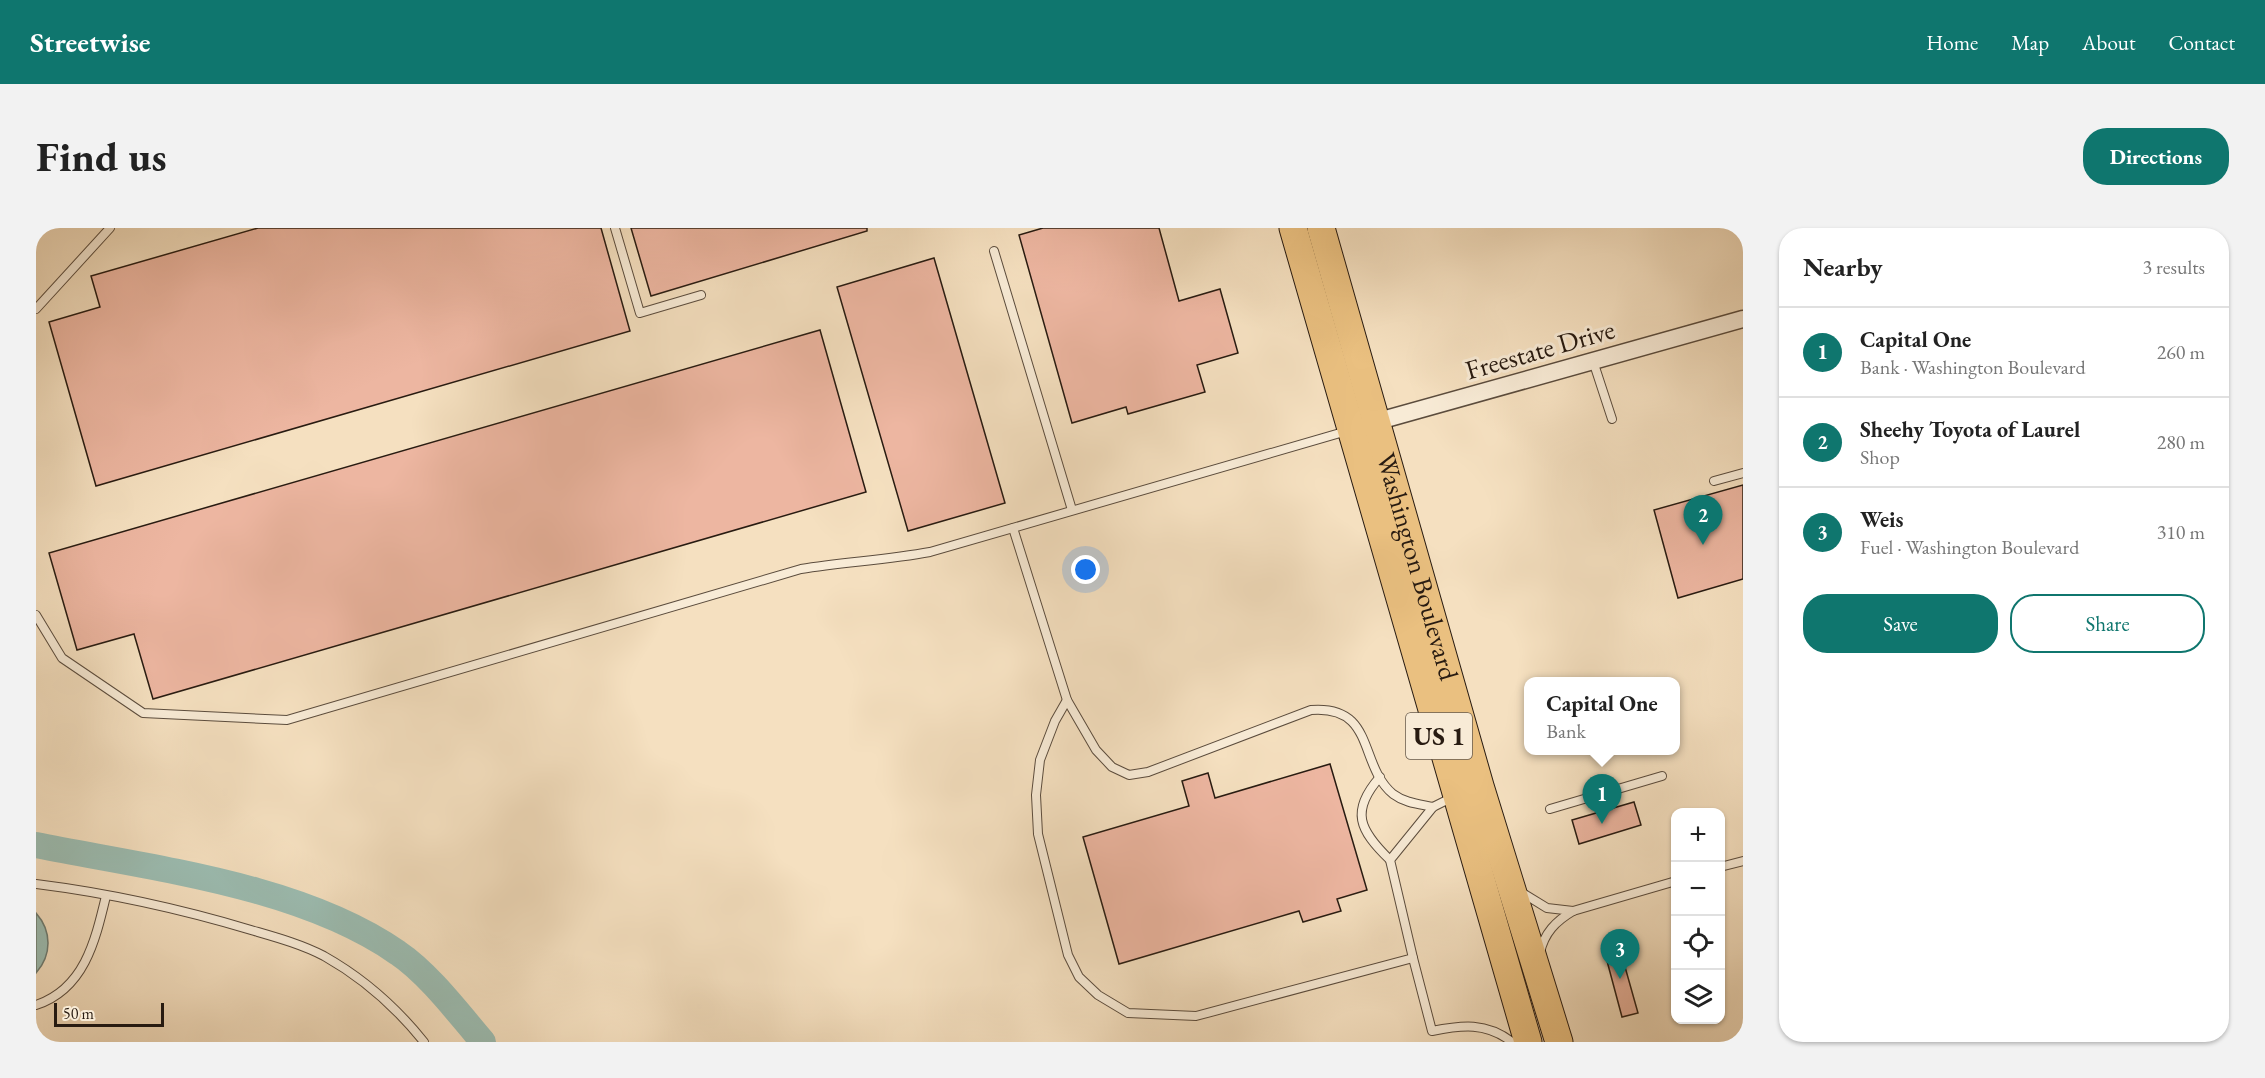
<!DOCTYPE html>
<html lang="en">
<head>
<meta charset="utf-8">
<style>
	:root { --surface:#fff; --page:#f2f2f2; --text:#222; --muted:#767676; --line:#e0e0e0; --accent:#0f766e }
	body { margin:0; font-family:"EB Garamond",serif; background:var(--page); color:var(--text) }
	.controls { position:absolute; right:18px; bottom:18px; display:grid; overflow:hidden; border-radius:12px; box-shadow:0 2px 4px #0004 }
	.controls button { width:54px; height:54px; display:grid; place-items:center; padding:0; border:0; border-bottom:2px solid var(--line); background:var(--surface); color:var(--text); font:30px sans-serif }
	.scale { position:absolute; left:18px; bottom:15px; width:110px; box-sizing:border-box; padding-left:6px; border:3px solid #281b11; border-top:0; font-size:16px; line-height:21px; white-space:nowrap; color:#281b11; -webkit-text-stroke:4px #f8ebd6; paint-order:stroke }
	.you { position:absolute; left:1050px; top:342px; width:21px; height:21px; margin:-15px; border:4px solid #fff; border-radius:50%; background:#1a73e8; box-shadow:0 0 0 9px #1a73e833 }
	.badge { display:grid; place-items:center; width:39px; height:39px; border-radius:50%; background:var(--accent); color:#fff; font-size:20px; font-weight:700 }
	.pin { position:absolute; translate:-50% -50px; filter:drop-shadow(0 2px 3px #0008) }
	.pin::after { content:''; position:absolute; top:32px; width:21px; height:18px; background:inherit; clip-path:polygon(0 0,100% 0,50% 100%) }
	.popup { position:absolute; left:1488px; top:449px; width:156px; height:78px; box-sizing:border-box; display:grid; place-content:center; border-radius:12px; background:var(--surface); filter:drop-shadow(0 2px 4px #0005); font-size:20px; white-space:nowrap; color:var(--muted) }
	.popup b { font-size:22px; color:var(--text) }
	.popup::after { content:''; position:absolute; left:50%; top:100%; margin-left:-12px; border:12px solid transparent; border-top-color:var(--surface) }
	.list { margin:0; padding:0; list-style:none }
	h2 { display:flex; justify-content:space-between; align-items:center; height:78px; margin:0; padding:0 24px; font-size:26px }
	h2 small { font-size:20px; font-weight:400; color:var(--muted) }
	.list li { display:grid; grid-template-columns:39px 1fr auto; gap:18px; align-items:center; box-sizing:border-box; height:90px; padding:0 24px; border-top:2px solid var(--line) }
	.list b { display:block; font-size:22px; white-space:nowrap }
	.list p { margin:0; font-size:20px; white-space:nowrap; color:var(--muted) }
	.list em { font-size:20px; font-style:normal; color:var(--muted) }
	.actions { display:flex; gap:12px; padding:18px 24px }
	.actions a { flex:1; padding:14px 0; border:2px solid var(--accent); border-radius:24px; text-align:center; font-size:21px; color:var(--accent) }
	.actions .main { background:var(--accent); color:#fff }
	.icon { flex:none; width:33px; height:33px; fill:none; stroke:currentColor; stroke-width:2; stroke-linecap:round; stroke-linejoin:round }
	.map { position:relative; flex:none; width:1707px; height:814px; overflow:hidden; border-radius:24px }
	header { display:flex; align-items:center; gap:36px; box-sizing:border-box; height:84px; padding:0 30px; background:var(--accent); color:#fff }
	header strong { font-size:28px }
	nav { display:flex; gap:33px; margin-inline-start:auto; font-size:21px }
	.intro { display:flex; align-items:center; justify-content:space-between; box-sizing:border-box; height:144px; padding:0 36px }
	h1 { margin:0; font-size:42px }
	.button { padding:15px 27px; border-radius:24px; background:var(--accent); color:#fff; font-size:21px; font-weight:700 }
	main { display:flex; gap:36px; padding:0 36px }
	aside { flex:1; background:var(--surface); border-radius:24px; box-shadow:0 2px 4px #0004 }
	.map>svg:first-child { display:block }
	.water { fill:#9cbdb2; stroke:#6e7c72; stroke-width:1.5 }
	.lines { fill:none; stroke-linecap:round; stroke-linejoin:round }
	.river { stroke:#9cbdb2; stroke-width:26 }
	.building { fill:#edb6a1; stroke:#281b11; stroke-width:1.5 }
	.lane-casing { stroke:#5b4c3d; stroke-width:10 }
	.street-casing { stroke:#5b4c3d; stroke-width:19 }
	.primary-casing { stroke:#281b11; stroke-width:29 }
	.lane { stroke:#f8ebd6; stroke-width:8 }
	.street { stroke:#f8ebd6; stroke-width:16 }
	.primary { stroke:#eac080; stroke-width:27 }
	.labels { text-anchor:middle; stroke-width:6; stroke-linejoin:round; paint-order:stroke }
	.shield { fill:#f8ebd6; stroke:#66594c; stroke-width:1.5 }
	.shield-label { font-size:26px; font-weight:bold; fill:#281b11 }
	.street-label { font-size:27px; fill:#281b11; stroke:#f8ebd6 }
</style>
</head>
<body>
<header>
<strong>Streetwise</strong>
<nav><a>Home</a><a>Map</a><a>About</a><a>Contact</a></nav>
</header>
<div class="intro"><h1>Find us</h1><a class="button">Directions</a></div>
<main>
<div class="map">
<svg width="1707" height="814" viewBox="0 0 1707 814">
	<rect width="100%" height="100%" fill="#f5e0c0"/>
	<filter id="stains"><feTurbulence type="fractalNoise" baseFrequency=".00333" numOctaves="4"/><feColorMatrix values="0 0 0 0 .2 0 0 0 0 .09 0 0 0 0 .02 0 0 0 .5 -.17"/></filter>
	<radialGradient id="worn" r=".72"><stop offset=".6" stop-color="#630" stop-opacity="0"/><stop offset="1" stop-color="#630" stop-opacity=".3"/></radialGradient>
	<path class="water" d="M0,685C16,703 16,727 0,745Z"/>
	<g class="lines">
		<path class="river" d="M0,617C114,640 265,657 362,725C392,745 423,786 447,814"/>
	</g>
	<g class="building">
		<path d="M222,0H565L594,103L60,258L13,94L64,79L55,48Z"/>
		<path d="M595,0H831V3L615,68Z"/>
		<path d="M1007,0H1123L1143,73L1184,61L1202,125L1161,137L1169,164L1092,186L1090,179L1036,195L983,7Z"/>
		<path d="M898,30L969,275L872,303L801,59Z"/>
		<path d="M784,102L830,264L117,471L98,406L41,422L13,325Z"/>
		<path d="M1707,257V351L1642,370L1618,282Z"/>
		<path d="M1294,536L1331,662L1301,671L1305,683L1267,694L1263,683L1083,736L1047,609L1153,578L1146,553L1172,545L1179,570Z"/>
		<path d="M1598,574L1605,597L1543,616L1536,592Z"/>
		<path d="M1582,714L1602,785L1586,789L1567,718Z"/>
	</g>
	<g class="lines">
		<g class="lane-casing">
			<g id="lane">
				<path d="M579,0L604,85L665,67"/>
				<path d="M958,23L1036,282"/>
				<path d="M0,81L74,0"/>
				<path d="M1557,133L1576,191"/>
				<path d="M1678,253L1707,245"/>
				<path d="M977,300L1031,472L1060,522L1076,539L1093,547L1112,544L1275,482C1340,477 1322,537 1357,566C1369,575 1383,576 1397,579"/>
				<path d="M0,387L26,430L107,485L251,492L765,341C808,334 851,332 894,324L1311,203"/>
				<path d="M1031,472L1019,493L1004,532L1000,567L1002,606L1032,727L1043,749L1062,767L1092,785L1160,788L1377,730L1354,632L1397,579L1417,569"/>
				<path d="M1344,549C1314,583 1323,602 1354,632"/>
				<path d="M1514,581L1626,548"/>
				<path d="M1684,639L1707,633"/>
				<path d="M0,656C72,665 145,681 215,702C239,709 265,716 288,728C327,750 360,779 388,814"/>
				<path d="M1485,664L1511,680L1537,683"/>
				<path d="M1504,725C1508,705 1520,693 1537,683L1640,653"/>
				<path d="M1377,730L1396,803C1426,797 1450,794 1476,814"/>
				<path d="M0,777C48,761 59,714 70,668"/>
			</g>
		</g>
		<g class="street-casing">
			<path id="street" d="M1332,196L1707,91"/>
		</g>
		<g class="primary-casing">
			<g id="primary">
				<path d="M1257,0L1492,814"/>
				<path id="s1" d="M1285,0L1444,558L1523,814"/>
			</g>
		</g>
		<use href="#lane" class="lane"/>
		<use href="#street" class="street"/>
		<use href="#primary" class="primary"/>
	</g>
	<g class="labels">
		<rect class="shield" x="1370" y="485" width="66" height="46" rx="4.5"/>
		<g class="shield-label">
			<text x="1403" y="517">US 1</text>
		</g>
		<g class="street-label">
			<text transform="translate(1504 122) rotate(-16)" y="9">Freestate Drive</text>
			<text dy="9" stroke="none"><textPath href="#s1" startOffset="352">Washington Boulevard</textPath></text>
		</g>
	</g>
	<rect width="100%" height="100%" filter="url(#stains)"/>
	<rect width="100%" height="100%" fill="url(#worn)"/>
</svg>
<div class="controls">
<button>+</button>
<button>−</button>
<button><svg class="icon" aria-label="locate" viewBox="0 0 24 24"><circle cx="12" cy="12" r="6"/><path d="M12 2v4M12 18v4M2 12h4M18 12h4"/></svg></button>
<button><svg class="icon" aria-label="layers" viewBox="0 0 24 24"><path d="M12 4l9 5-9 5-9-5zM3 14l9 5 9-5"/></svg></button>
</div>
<div class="scale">50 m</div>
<div class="you"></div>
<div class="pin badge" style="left:1566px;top:596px">1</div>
<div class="popup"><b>Capital One</b>Bank</div>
<div class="pin badge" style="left:1667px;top:317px">2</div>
<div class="pin badge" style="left:1584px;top:751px">3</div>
</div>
<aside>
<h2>Nearby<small>3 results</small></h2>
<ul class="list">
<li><span class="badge">1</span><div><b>Capital One</b><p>Bank · Washington Boulevard</p></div><em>260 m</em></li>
<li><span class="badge">2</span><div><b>Sheehy Toyota of Laurel</b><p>Shop</p></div><em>280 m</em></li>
<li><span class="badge">3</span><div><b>Weis</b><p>Fuel · Washington Boulevard</p></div><em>310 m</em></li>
</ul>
<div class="actions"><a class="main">Save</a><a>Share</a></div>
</aside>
</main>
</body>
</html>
